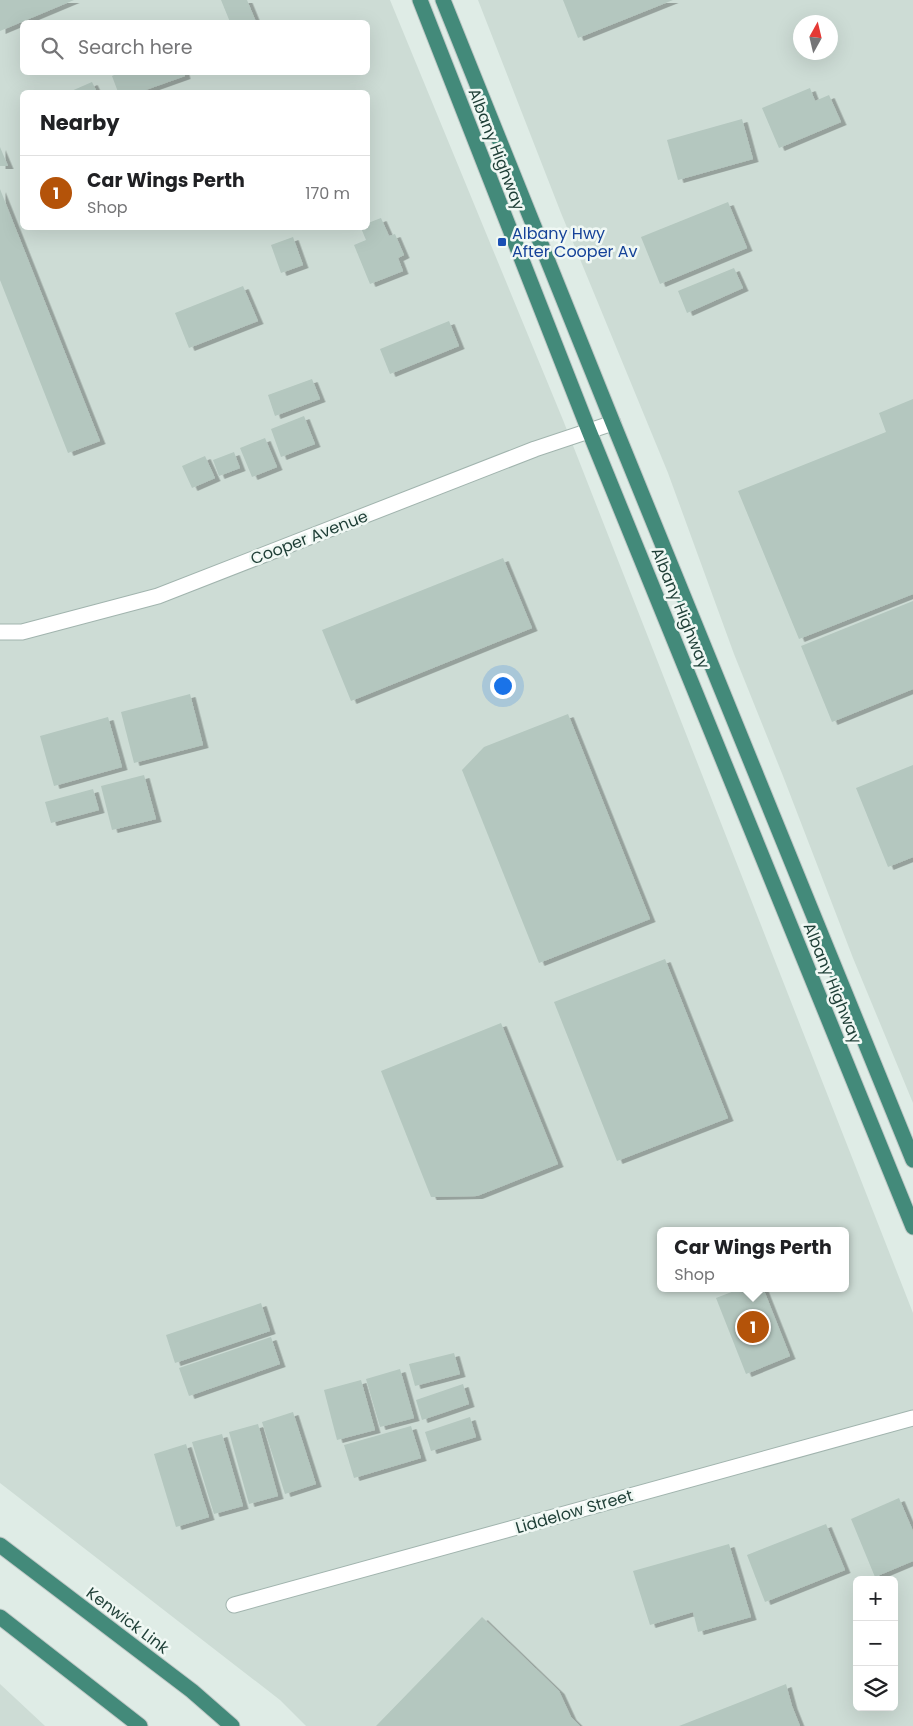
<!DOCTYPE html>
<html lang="en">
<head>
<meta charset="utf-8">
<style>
	:root { --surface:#fff; --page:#f6f6f6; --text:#202124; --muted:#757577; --line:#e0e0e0; --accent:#b45309 }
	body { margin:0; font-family:Poppins,sans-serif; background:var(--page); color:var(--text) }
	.controls { position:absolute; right:15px; bottom:15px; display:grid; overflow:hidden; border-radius:8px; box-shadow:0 5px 20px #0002 }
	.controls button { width:45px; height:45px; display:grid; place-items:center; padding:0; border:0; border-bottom:1px solid var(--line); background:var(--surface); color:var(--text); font:25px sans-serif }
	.compass { position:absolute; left:793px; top:15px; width:45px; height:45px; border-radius:50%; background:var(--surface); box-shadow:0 5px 20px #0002; rotate:8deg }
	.you { position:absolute; left:502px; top:685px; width:18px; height:18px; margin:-12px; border:4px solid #fff; border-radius:50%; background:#1a73e8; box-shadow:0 0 0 8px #1a73e833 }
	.badge { display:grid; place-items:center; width:32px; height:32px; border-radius:50%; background:var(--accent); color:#fff; font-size:16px; font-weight:700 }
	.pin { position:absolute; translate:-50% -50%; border:2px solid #fff; box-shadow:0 1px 5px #0006 }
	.popup { position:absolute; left:657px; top:1227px; width:192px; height:65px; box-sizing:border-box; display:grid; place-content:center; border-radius:8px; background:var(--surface); filter:drop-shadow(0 1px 4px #0005); font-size:16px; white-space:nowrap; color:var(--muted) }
	.popup b { font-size:19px; color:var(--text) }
	.popup::after { content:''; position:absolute; left:50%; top:100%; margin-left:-10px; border:10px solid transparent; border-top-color:var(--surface) }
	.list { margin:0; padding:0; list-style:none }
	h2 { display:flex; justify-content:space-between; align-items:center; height:65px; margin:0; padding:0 20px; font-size:21px }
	h2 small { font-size:16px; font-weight:400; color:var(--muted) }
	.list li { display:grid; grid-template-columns:32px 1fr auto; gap:15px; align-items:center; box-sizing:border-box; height:75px; padding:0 20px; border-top:1px solid var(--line) }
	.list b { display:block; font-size:19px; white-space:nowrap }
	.list p { margin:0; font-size:16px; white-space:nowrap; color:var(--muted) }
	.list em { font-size:16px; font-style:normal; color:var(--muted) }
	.icon { flex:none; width:28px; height:28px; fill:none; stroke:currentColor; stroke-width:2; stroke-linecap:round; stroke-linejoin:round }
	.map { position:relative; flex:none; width:913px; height:1726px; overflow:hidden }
	.search { position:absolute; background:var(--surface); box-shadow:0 5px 20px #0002; left:20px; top:20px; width:350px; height:55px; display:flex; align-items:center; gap:12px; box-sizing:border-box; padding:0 18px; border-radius:8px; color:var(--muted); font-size:19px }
	.panel { position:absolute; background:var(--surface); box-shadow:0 5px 20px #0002; left:20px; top:90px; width:350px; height:140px; border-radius:8px }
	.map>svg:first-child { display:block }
	.built { fill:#cddcd5; fill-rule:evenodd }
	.building { fill:#b4c7bf; filter:url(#shadow) }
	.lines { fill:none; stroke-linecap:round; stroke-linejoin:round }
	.service-casing { stroke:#a1b4ae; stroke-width:17 }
	.minor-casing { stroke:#a1b4ae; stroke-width:17 }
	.trunk-casing { stroke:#c0c9c7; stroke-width:17 }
	.service { stroke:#fff; stroke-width:15 }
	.minor { stroke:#fff; stroke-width:15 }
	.trunk { stroke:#438a7a; stroke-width:15 }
	.transit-dot { fill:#1a4fb4; stroke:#f0f8f4; stroke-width:2 }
	.labels { text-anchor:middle; stroke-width:5; stroke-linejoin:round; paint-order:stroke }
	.street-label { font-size:16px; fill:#1e3e36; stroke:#f0f8f4 }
	.transit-label { font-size:16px; fill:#164399; stroke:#f0f8f4; text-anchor:start }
</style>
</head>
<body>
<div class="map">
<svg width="913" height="1726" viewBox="0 0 913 1726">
	<defs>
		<filter id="shadow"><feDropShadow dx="5.5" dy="3" stdDeviation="0" flood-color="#0004"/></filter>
	</defs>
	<rect width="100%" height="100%" fill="#dfece6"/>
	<g class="built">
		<path d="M0,0H390L563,420L913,1313V1726H306L280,1700L0,1483ZM22,22H368V72H22ZM22,92H368V228H22ZM660,1231H846V1288H660ZM857,1580H894V1707H857Z"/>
		<path d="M478,0H913V1103L853,958L783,776L734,654L668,473L561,213ZM800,22H830V52H800Z"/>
		<path d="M0,1684L45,1726H0Z"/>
	</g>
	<g class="building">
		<path d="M0,0H74L0,31Z"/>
		<path d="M221,0H247L256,22H230Z"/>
		<path d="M563,0H673L578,38Z"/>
		<path d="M120,72H184L185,76L140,92H118L112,76Z"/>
		<path d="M92,82L97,92H69Z"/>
		<path d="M810,88L815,101L829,95L841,122L779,148L762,108Z"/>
		<path d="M742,119L753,159L678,180L667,140Z"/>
		<path d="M0,147L8,166H0Z"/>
		<path d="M0,189L100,441L68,453L0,280Z"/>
		<path d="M728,202L747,248L660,284L641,237Z"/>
		<path d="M381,218L389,236L395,234L404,255L398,258L403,271L370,284L354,245L366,240L361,228H368V223Z"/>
		<path d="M293,237L303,265L281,273L271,245Z"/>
		<path d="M734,268L743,288L687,313L678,291Z"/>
		<path d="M243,286L258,321L189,348L175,313Z"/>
		<path d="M449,321L459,346L390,374L380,349Z"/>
		<path d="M312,379L320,399L275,416L268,395Z"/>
		<path d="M913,399V594L799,639L738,491L886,432L879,413Z"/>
		<path d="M304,416L315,444L281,457L271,429Z"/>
		<path d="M265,438L277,467L252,477L240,448Z"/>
		<path d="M234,452L240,468L219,476L213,460Z"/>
		<path d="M205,456L215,478L192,488L182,466Z"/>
		<path d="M503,558L532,628L351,701L322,630Z"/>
		<path d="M913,601V689L832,722L801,646Z"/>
		<path d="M190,694L203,745L134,763L121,712Z"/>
		<path d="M568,714L650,919L539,963L462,770L484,747Z"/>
		<path d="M108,717L122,767L54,786L40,736Z"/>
		<path d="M913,765V857L888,867L856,788Z"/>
		<path d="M144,775L156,819L112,830L101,786Z"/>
		<path d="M93,789L99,810L51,823L45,802Z"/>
		<path d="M665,959L728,1118L617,1161L554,1002Z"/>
		<path d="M501,1023L558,1164L477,1196L431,1197L381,1071Z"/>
		<path d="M742,1288H763L790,1356L746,1374L716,1298Z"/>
		<path d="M261,1303L270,1331L175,1363L166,1335Z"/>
		<path d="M271,1337L280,1364L189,1396L179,1368Z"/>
		<path d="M454,1353L460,1374L415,1386L409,1364Z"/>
		<path d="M400,1369L414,1418L380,1427L366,1379Z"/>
		<path d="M361,1380L375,1430L337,1440L324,1390Z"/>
		<path d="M463,1384L469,1404L422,1420L416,1400Z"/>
		<path d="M293,1412L316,1484L285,1494L262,1422Z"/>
		<path d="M470,1417L476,1437L431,1451L425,1432Z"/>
		<path d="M258,1424L278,1496L249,1504L229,1432Z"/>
		<path d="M411,1426L421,1458L354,1478L344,1445Z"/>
		<path d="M222,1434L243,1506L214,1514L192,1442Z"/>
		<path d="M186,1444L209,1517L176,1527L154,1454Z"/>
		<path d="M899,1498L913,1531V1561L875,1577L851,1519Z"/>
		<path d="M826,1524L845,1570L765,1602L747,1555Z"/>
		<path d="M729,1544L751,1617L698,1632L693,1612L650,1625L633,1571Z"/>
		<path d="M482,1617L559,1691L571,1717L580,1726H376Z"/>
		<path d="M786,1684L792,1706L800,1726H679Z"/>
	</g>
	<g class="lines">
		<g class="service-casing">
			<path id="service" d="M234,1605L913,1418"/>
		</g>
		<g class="minor-casing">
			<path id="minor" d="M0,632H22L158,596L535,449L613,423"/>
		</g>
		<g class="trunk-casing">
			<g id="trunk">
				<path d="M420,0L589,431L913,1227"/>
				<path d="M443,0L613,423L913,1160"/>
				<path d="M0,1545L192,1691L232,1726"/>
				<path d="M0,1617L140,1726"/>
			</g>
		</g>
		<use href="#service" class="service"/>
		<use href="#minor" class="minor"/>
		<use href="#trunk" class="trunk"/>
	</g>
	<rect class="transit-dot" x="497" y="237" width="10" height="10" rx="2.5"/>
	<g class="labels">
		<g class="street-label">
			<text transform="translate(497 149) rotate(69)" y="6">Albany Highway</text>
			<text transform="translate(309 537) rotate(-21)" y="6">Cooper Avenue</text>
			<text transform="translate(681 608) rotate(68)" y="6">Albany Highway</text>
			<text transform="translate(833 983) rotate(68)" y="6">Albany Highway</text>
			<text transform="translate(574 1511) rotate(-16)" y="6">Liddelow Street</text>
			<text transform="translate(128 1620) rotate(37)" y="6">Kenwick Link</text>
		</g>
		<g class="transit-label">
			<text x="512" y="239">Albany Hwy<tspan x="512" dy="18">After Cooper Av</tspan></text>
		</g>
	</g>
</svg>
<div class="controls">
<button>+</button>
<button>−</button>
<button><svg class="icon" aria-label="layers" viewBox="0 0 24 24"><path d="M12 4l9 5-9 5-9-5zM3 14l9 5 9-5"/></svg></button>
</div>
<svg class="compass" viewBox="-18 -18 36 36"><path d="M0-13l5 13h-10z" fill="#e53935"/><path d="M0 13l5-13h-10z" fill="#757577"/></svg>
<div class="you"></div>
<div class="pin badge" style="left:753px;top:1327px">1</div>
<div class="popup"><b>Car Wings Perth</b>Shop</div>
<div class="search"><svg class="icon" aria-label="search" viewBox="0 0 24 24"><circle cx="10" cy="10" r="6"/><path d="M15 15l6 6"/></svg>Search here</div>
<section class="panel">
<h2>Nearby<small></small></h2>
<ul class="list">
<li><span class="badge">1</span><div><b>Car Wings Perth</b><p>Shop</p></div><em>170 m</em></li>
</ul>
</section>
</div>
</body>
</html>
